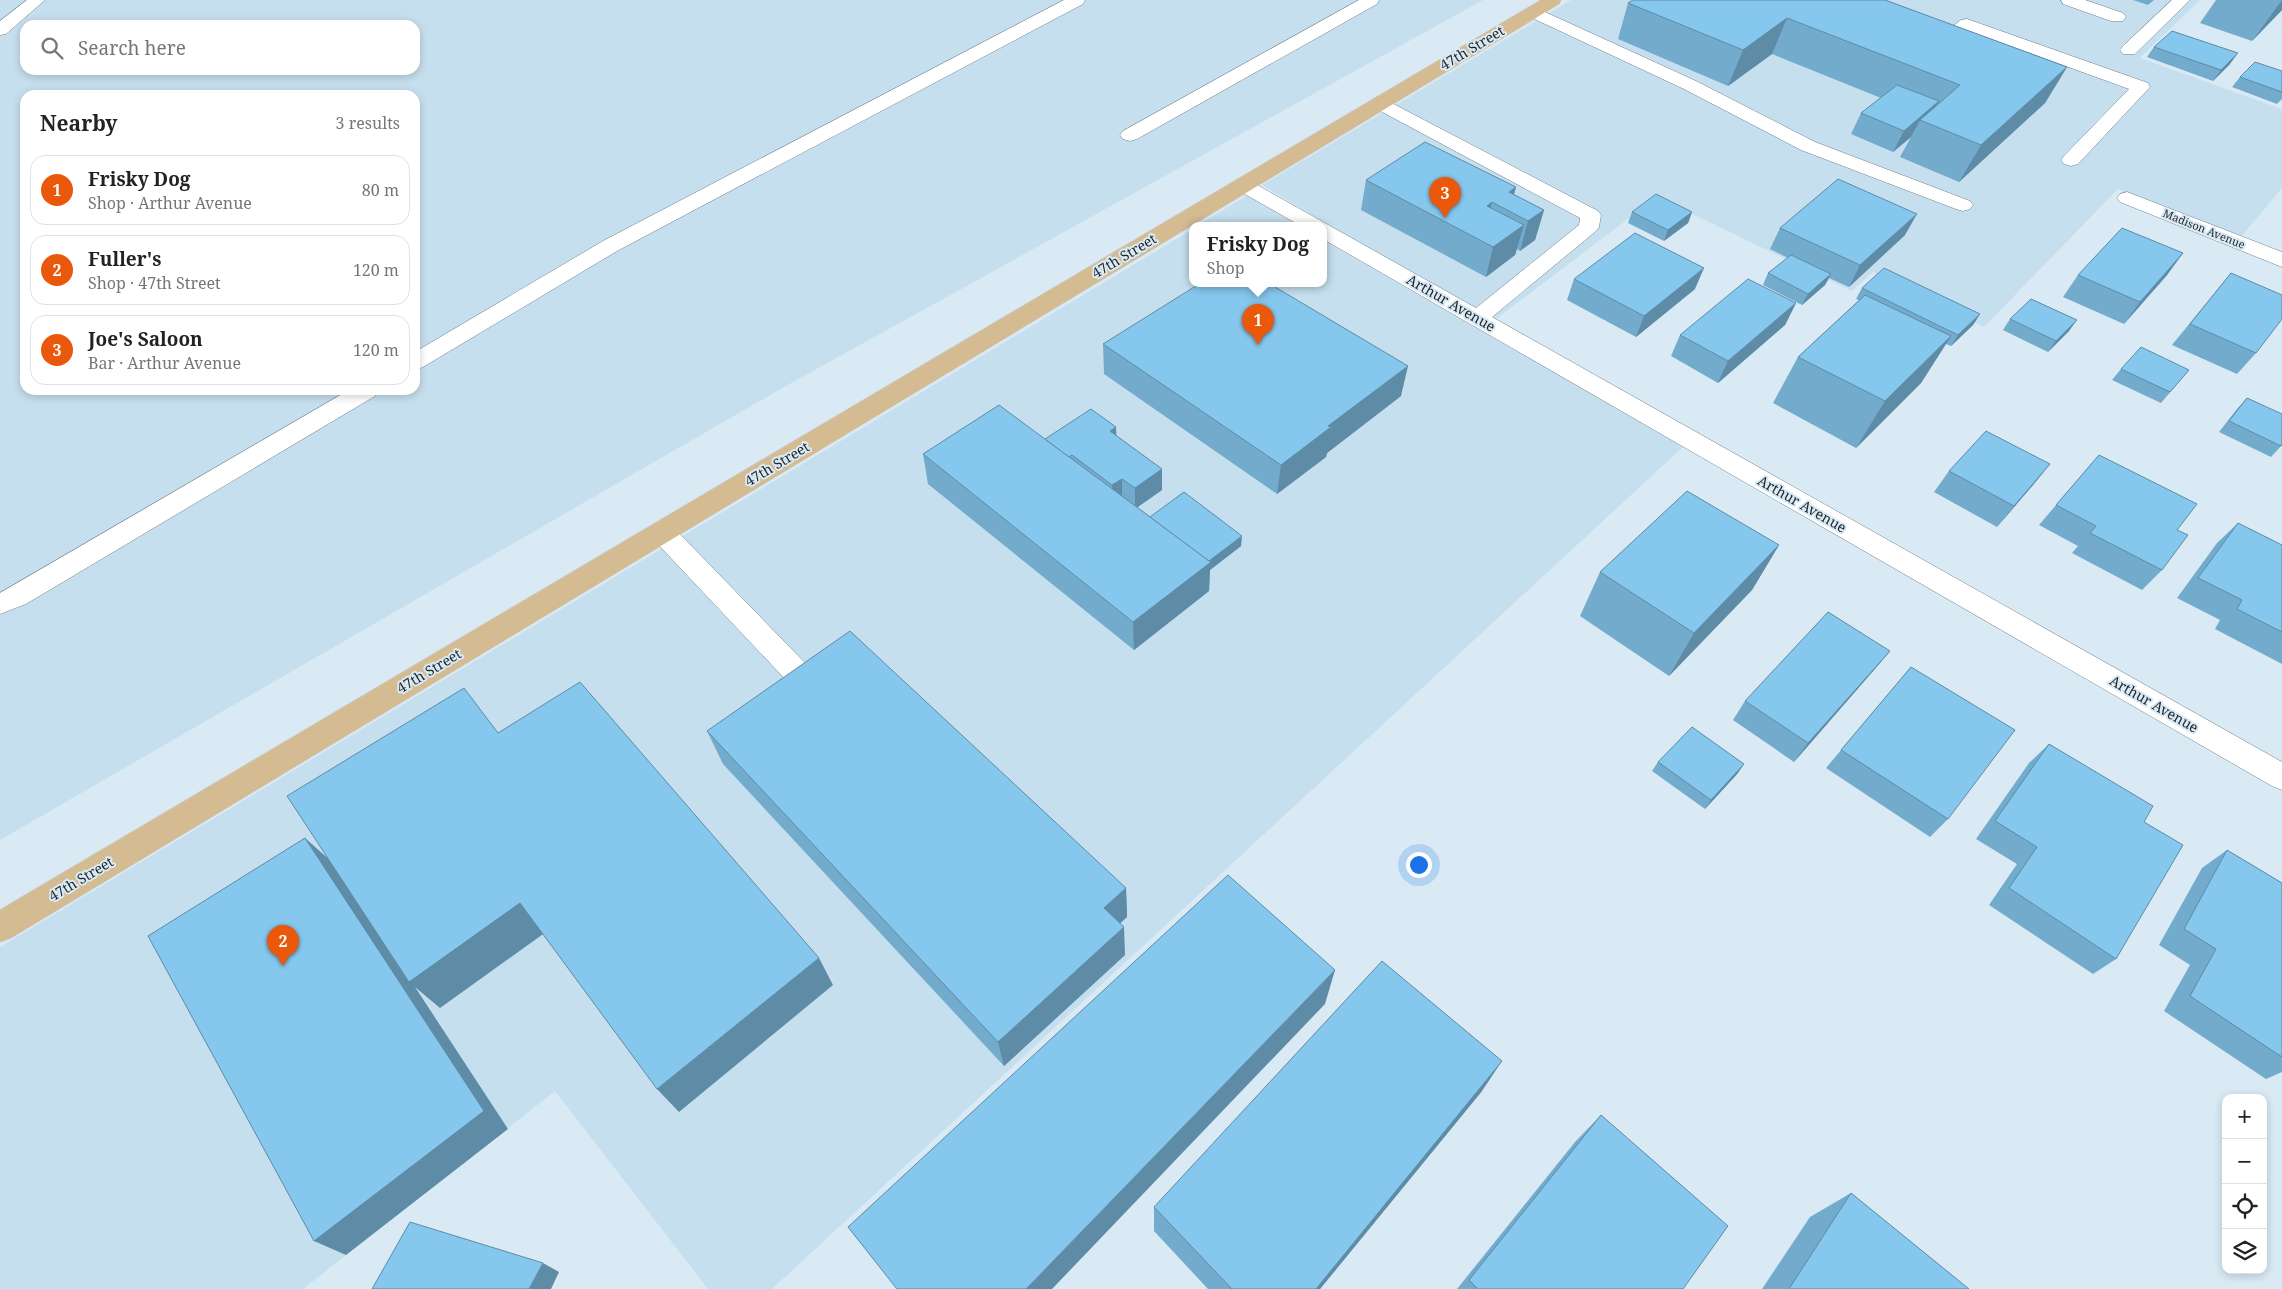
<!DOCTYPE html>
<html lang="en">
<head>
<meta charset="utf-8">
<style>
	:root { --surface:#fff; --page:#f6f6f6; --text:#222; --muted:#767676; --line:#e0e0e0; --accent:#ea580c }
	body { margin:0; font-family:"Noto Serif",serif; background:var(--page); color:var(--text) }
	.controls { position:absolute; right:15px; bottom:15px; display:grid; overflow:hidden; border-radius:10px; box-shadow:0 2px 8px #0003 }
	.controls button { width:45px; height:45px; display:grid; place-items:center; padding:0; border:0; border-bottom:1px solid var(--line); background:var(--surface); color:var(--text); font:25px sans-serif }
	.you { position:absolute; left:1418px; top:864px; width:18px; height:18px; margin:-12px; border:4px solid #fff; border-radius:50%; background:#1a73e8; box-shadow:0 0 0 8px #1a73e833 }
	.badge { display:grid; place-items:center; width:32px; height:32px; border-radius:50%; background:var(--accent); color:#fff; font-size:16px; font-weight:700 }
	.pin { position:absolute; translate:-50% -41px; filter:drop-shadow(0 1px 2px #0008) }
	.pin::after { content:''; position:absolute; top:26px; width:18px; height:15px; background:inherit; clip-path:polygon(0 0,100% 0,50% 100%) }
	.popup { position:absolute; left:1189px; top:222px; width:138px; height:65px; box-sizing:border-box; display:grid; place-content:center; border-radius:10px; background:var(--surface); filter:drop-shadow(0 1px 4px #0005); font-size:16px; white-space:nowrap; color:var(--muted) }
	.popup b { font-size:19px; color:var(--text) }
	.popup::after { content:''; position:absolute; left:50%; top:100%; margin-left:-10px; border:10px solid transparent; border-top-color:var(--surface) }
	.list { margin:0; padding:0; list-style:none }
	h2 { display:flex; justify-content:space-between; align-items:center; height:65px; margin:0; padding:0 20px; font-size:21px }
	h2 small { font-size:16px; font-weight:400; color:var(--muted) }
	.list li { display:grid; grid-template-columns:32px 1fr auto; gap:15px; align-items:center; box-sizing:border-box; height:70px; margin:0 10px 10px; padding:0 10px; border:1px solid var(--line); border-radius:15px }
	.list b { display:block; font-size:19px; white-space:nowrap }
	.list p { margin:0; font-size:16px; white-space:nowrap; color:var(--muted) }
	.list em { font-size:16px; font-style:normal; color:var(--muted) }
	.icon { flex:none; width:28px; height:28px; fill:none; stroke:currentColor; stroke-width:2; stroke-linecap:round; stroke-linejoin:round }
	.map { position:relative; flex:none; width:2282px; height:1289px; overflow:hidden }
	.search { position:absolute; background:var(--surface); box-shadow:0 2px 8px #0003; left:20px; top:20px; width:400px; height:55px; display:flex; align-items:center; gap:12px; box-sizing:border-box; padding:0 18px; border-radius:15px; color:var(--muted); font-size:19px }
	.panel { position:absolute; background:var(--surface); box-shadow:0 2px 8px #0003; left:20px; top:90px; width:400px; height:305px; border-radius:15px }
	.map>svg:first-child { display:block }
	.built { fill:#c6dfee; fill-rule:evenodd }
	.lines { fill:none; stroke-linecap:round; stroke-linejoin:round }
	.minor-casing { stroke:#71808a; stroke-width:1 }
	.major-casing { stroke:#c9cacb; stroke-width:1 }
	.minor { fill:#fff; fill-rule:evenodd }
	.major { fill:#d4bb92; fill-rule:evenodd }
	.wall { fill:#73abcc }
	.shaded-wall { fill:#5e8ba6 }
	.building { fill:#86c7ed; stroke:#5e8ba6 }
	.labels { text-anchor:middle; stroke-width:4; stroke-linejoin:round; paint-order:stroke }
	.far-street-label { font-size:11px; fill:#1e2428; stroke:#d9eaf5 }
	.street-label { font-size:14px; fill:#1e2428; stroke:#d9eaf5 }
</style>
</head>
<body>
<div class="map">
<svg width="2282" height="1289" viewBox="0 0 2282 1289">
	<rect width="100%" height="100%" fill="#d9eaf5"/>
	<g class="built">
		<path d="M0,0H1483L784,387L0,840ZM25,25H415V70H25ZM25,95H415V390H25Z"/>
		<path d="M1571,0H2200L2140,58L2282,109V188L2240,238L2118,189L1984,327L1873,272L1852,291L1657,197L1492,322L1262,185Z"/>
		<path d="M1246,196H1247L1299,226H1197Z"/>
		<path d="M1193,229V284H1323V240L1683,447L772,1289H708L555,1091L303,1289H0V947Z"/>
	</g>
	<g class="lines">
		<g class="minor-casing">
			<g id="minor">
				<path d="M27,0H45L6,34L0,35V21Z"/>
				<path d="M1064,0H1085L1083,4L617,251L423,367L415,370V352L603,241Z"/>
				<path d="M1359,0H1379L1377,4L1137,139L1130,141L1123,139L1120,135L1123,131Z"/>
				<path d="M2061,0H2085L2123,13L2126,17L2123,21H2111L2063,4Z"/>
				<path d="M2172,0H2190L2135,54H2123L2120,50L2123,46Z"/>
				<path d="M1534,7L1696,81L1815,142L1970,201L1973,205L1970,209L1963,211L1956,209L1801,150L1684,89L1528,16L1525,12L1528,8Z"/>
				<path d="M1967,19L2148,83L2150,87L2078,164L2071,166L2064,164L2061,160L2064,156L2129,89L1969,31L1940,53H1928L1925,49L1928,45L1961,20Z"/>
				<path d="M1380,97L1598,211L1601,215L1599,227L1596,231L1492,317L2282,762V790L2272,786L1323,239V226H1301L1236,189L1233,185L1236,181L1243,179L1250,181L1476,308L1579,225L1580,218L1373,107L1371,103L1373,99Z"/>
				<path d="M2127,192L2282,252V267L2120,202L2117,198L2120,194Z"/>
				<path d="M349,390H379L375,396L26,604L0,614V593Z"/>
				<path d="M662,522L671,525L806,664L810,672L806,680L796,683L786,680L653,539L649,532L653,525Z"/>
			</g>
		</g>
		<g class="major-casing">
			<path id="major" d="M1541,0H1561L1559,4L11,938L0,942V910Z"/>
		</g>
		<use href="#minor" class="minor"/>
		<use href="#major" class="major"/>
	</g>
	<g class="wall">
		<path d="M1885,0L2067,67L2045,103L1959,182L1900,157L1911,137L1893,152L1851,134L1861,113L1881,98L1772,54L1728,86L1618,39L1628,3Z"/>
		<path d="M2133,0H2154L2148,5Z"/>
		<path d="M2216,0H2282V10L2252,41L2200,23Z"/>
		<path d="M2154,47L2230,64L2213,81L2147,57Z"/>
		<path d="M2282,71V99L2277,104L2232,87L2240,77Z"/>
		<path d="M1366,180L1516,187L1514,195L1544,210L1535,240L1520,251L1517,249L1515,255L1486,277L1361,210Z"/>
		<path d="M1632,212H1692L1688,223L1664,241L1628,223Z"/>
		<path d="M1780,228L1905,235L1849,287L1829,278L1825,285L1802,305L1763,285L1768,273L1788,258L1770,249Z"/>
		<path d="M2183,253L2167,275L2124,324L2063,297L2078,275Z"/>
		<path d="M2231,273L2256,353L2237,374L2172,345Z"/>
		<path d="M1574,279L1695,289L1636,337L1567,300Z"/>
		<path d="M1862,288L1980,314L1973,325L1951,346L1946,344L1921,383L1856,448L1773,403L1798,357L1859,300L1856,299Z"/>
		<path d="M1796,303L1785,325L1718,383L1671,356L1680,335Z"/>
		<path d="M2010,319L2069,331L2048,352L2003,330Z"/>
		<path d="M1103,344L1401,396L1327,453L1326,457L1277,494L1104,374Z"/>
		<path d="M2121,369L2189,370L2161,403L2112,380Z"/>
		<path d="M2247,398L2282,445L2271,457L2219,432L2237,409Z"/>
		<path d="M1116,436L1162,469V490L1137,507L1150,517L1241,546L1210,570L1209,591L1134,650L928,484L923,454L1045,439Z"/>
		<path d="M2099,455L2162,570L2142,590L2072,553L2078,546L2039,525Z"/>
		<path d="M2050,464L2033,485L1997,527L1934,492L1949,471Z"/>
		<path d="M2238,523L2282,545V664L2215,629L2220,620L2177,598L2217,543Z"/>
		<path d="M1779,545L1752,590L1669,676L1580,616L1600,572Z"/>
		<path d="M1890,651L1874,670L1794,762L1733,720L1745,701Z"/>
		<path d="M1911,667L1948,819L1930,837L1826,768Z"/>
		<path d="M707,731L1126,888L1127,917L1120,923L1125,955L1004,1066L723,764Z"/>
		<path d="M2049,744L2144,822L2116,959L2093,974L1989,905L2017,864L1976,839L2029,763Z"/>
		<path d="M1658,762L1738,773L1705,809L1652,771Z"/>
		<path d="M2227,850L2282,883V1072L2266,1079L2164,1011L2190,965L2159,945L2202,868Z"/>
		<path d="M1482,1091L1320,1289H1208L1154,1231V1207Z"/>
		<path d="M1601,1115L1683,1289H1457L1575,1142Z"/>
		<path d="M1851,1193L1969,1289H1762L1810,1217Z"/>
	</g>
	<g class="shaded-wall">
		<path d="M2282,0V10L2252,41Z"/>
		<path d="M1787,18L1772,54L1728,86L1743,50Z"/>
		<path d="M2238,53L2230,64L2213,81L2221,70Z"/>
		<path d="M2067,67L2045,103L1959,182L1981,145Z"/>
		<path d="M1939,101L1928,122L1920,120L1911,137L1893,152L1904,131Z"/>
		<path d="M1516,187L1509,211V192Z"/>
		<path d="M1492,202L1484,232L1487,206Z"/>
		<path d="M1544,210L1535,240L1520,251L1528,221Z"/>
		<path d="M1692,212L1688,223L1664,241L1668,230Z"/>
		<path d="M1917,214L1905,235L1849,287L1860,265Z"/>
		<path d="M1524,225L1515,255L1486,277L1493,247Z"/>
		<path d="M2183,253L2167,275L2124,324L2140,302Z"/>
		<path d="M1704,268L1695,289L1636,337L1644,316Z"/>
		<path d="M1831,274L1825,285L1802,305L1808,294Z"/>
		<path d="M1796,303L1785,325L1718,383L1728,361Z"/>
		<path d="M1980,314L1973,325L1951,346L1958,335Z"/>
		<path d="M2077,320L2069,331L2048,352L2056,341Z"/>
		<path d="M1951,336L1921,383L1856,448L1885,401Z"/>
		<path d="M1408,366L1401,396L1327,453L1326,457L1277,494L1281,465L1328,426Z"/>
		<path d="M1116,427L1117,448L1110,431Z"/>
		<path d="M2050,464L2033,485L1997,527L2014,506Z"/>
		<path d="M1162,469V490L1135,509V488Z"/>
		<path d="M1122,479V499L1113,506L1112,485Z"/>
		<path d="M1242,536L1241,546L1210,570L1209,591L1134,650L1133,622L1200,567Z"/>
		<path d="M1779,545L1752,590L1669,676L1694,633Z"/>
		<path d="M1890,651L1874,670L1794,762L1808,743Z"/>
		<path d="M1744,764L1738,773L1705,809L1711,800Z"/>
		<path d="M305,838L332,862L520,903L546,932L440,1008L415,987L508,1129L346,1255L314,1241Z"/>
		<path d="M1126,888L1127,917L1106,936L1104,908Z"/>
		<path d="M1124,927L1125,955L1004,1066L998,1042Z"/>
		<path d="M819,958L833,985L679,1112L657,1089Z"/>
		<path d="M1335,970L1325,1004L1052,1289H1026Z"/>
		<path d="M1502,1061L1482,1091L1320,1289H1316Z"/>
		<path d="M543,1263L559,1272L551,1289H529Z"/>
	</g>
	<g class="building">
		<path d="M1633,0H1885L2067,67L1981,145L1920,120L1960,85L1787,18L1743,50L1628,3Z"/>
		<path d="M2172,31L2238,53L2221,70L2154,47Z"/>
		<path d="M2255,62L2282,71V92L2240,77Z"/>
		<path d="M1897,85L1939,101L1904,131L1861,113Z"/>
		<path d="M1425,142L1516,187L1509,192L1544,210L1528,221L1492,202L1487,206L1524,225L1493,247L1366,180Z"/>
		<path d="M1838,179L1917,214L1860,265L1780,228Z"/>
		<path d="M1656,194L1692,212L1668,230L1632,212Z"/>
		<path d="M2122,228L2183,253L2140,302L2078,275Z"/>
		<path d="M1635,233L1704,268L1644,316L1574,279Z"/>
		<path d="M1791,255L1831,274L1808,294L1768,273Z"/>
		<path d="M1884,268L1980,314L1958,335L1862,288Z"/>
		<path d="M2231,273L2282,295V319L2256,353L2190,324Z"/>
		<path d="M1748,279L1796,303L1728,361L1680,335Z"/>
		<path d="M1199,284H1270L1408,366L1328,426L1331,427L1281,465L1103,344Z"/>
		<path d="M1865,295L1951,336L1885,401L1798,357Z"/>
		<path d="M2031,299L2077,320L2056,341L2010,319Z"/>
		<path d="M2141,347L2189,370L2170,392L2121,369Z"/>
		<path d="M2247,398L2282,414V445L2281,446L2229,421Z"/>
		<path d="M999,405L1211,562L1133,622L923,454Z"/>
		<path d="M1091,409L1116,427L1110,431L1162,469L1135,488L1122,479L1112,485L1072,455L1069,457L1045,439Z"/>
		<path d="M1986,431L2050,464L2014,506L1949,471Z"/>
		<path d="M2099,455L2197,504L2177,530L2188,535L2162,570L2090,533L2096,526L2056,505Z"/>
		<path d="M1687,491L1779,545L1694,633L1600,572Z"/>
		<path d="M1184,492L1242,536L1209,561L1150,517Z"/>
		<path d="M2238,523L2282,545V632L2237,609L2242,600L2198,578Z"/>
		<path d="M1828,612L1890,651L1808,743L1745,701Z"/>
		<path d="M850,631L1126,888L1104,908L1124,927L998,1042L707,731Z"/>
		<path d="M1911,667L2015,730L1948,819L1841,750Z"/>
		<path d="M580,682L819,958L657,1089L520,903L409,982L287,796L464,688L498,733Z"/>
		<path d="M1692,727L1744,764L1711,800L1658,762Z"/>
		<path d="M2049,744L2153,806L2144,822L2183,845L2116,959L2009,888L2037,847L1995,821Z"/>
		<path d="M305,838L484,1111L314,1241L148,936Z"/>
		<path d="M2227,850L2282,883V1057L2190,996L2216,949L2184,929Z"/>
		<path d="M1228,875L1335,970L1026,1289H897L848,1227Z"/>
		<path d="M1382,961L1502,1061L1316,1289H1232L1154,1207Z"/>
		<path d="M1601,1115L1728,1226L1683,1289H1478L1469,1280Z"/>
		<path d="M1851,1193L1969,1289H1789Z"/>
		<path d="M410,1222L543,1263L529,1289H372Z"/>
	</g>
	<g class="labels">
		<g class="far-street-label">
			<text transform="translate(2204 229) rotate(22)" y="4">Madison Avenue</text>
		</g>
		<g class="street-label">
			<text transform="translate(1472 48) rotate(-31)" y="5">47th Street</text>
			<text transform="translate(1124 256) rotate(-31)" y="5">47th Street</text>
			<text transform="translate(1451 303) rotate(30)" y="5">Arthur Avenue</text>
			<text transform="translate(777 464) rotate(-31)" y="5">47th Street</text>
			<text transform="translate(1802 504) rotate(30)" y="5">Arthur Avenue</text>
			<text transform="translate(429 671) rotate(-31)" y="5">47th Street</text>
			<text transform="translate(2154 704) rotate(30)" y="5">Arthur Avenue</text>
			<text transform="translate(81 879) rotate(-31)" y="5">47th Street</text>
		</g>
	</g>
</svg>
<div class="controls">
<button>+</button>
<button>−</button>
<button><svg class="icon" aria-label="locate" viewBox="0 0 24 24"><circle cx="12" cy="12" r="6"/><path d="M12 2v4M12 18v4M2 12h4M18 12h4"/></svg></button>
<button><svg class="icon" aria-label="layers" viewBox="0 0 24 24"><path d="M12 4l9 5-9 5-9-5zM3 14l9 5 9-5"/></svg></button>
</div>
<div class="you"></div>
<div class="pin badge" style="left:1258px;top:345px">1</div>
<div class="popup"><b>Frisky Dog</b>Shop</div>
<div class="pin badge" style="left:283px;top:966px">2</div>
<div class="pin badge" style="left:1445px;top:218px">3</div>
<div class="search"><svg class="icon" aria-label="search" viewBox="0 0 24 24"><circle cx="10" cy="10" r="6"/><path d="M15 15l6 6"/></svg>Search here</div>
<section class="panel">
<h2>Nearby<small>3 results</small></h2>
<ul class="list">
<li><span class="badge">1</span><div><b>Frisky Dog</b><p>Shop · Arthur Avenue</p></div><em>80 m</em></li>
<li><span class="badge">2</span><div><b>Fuller's</b><p>Shop · 47th Street</p></div><em>120 m</em></li>
<li><span class="badge">3</span><div><b>Joe's Saloon</b><p>Bar · Arthur Avenue</p></div><em>120 m</em></li>
</ul>
</section>
</div>
</body>
</html>
